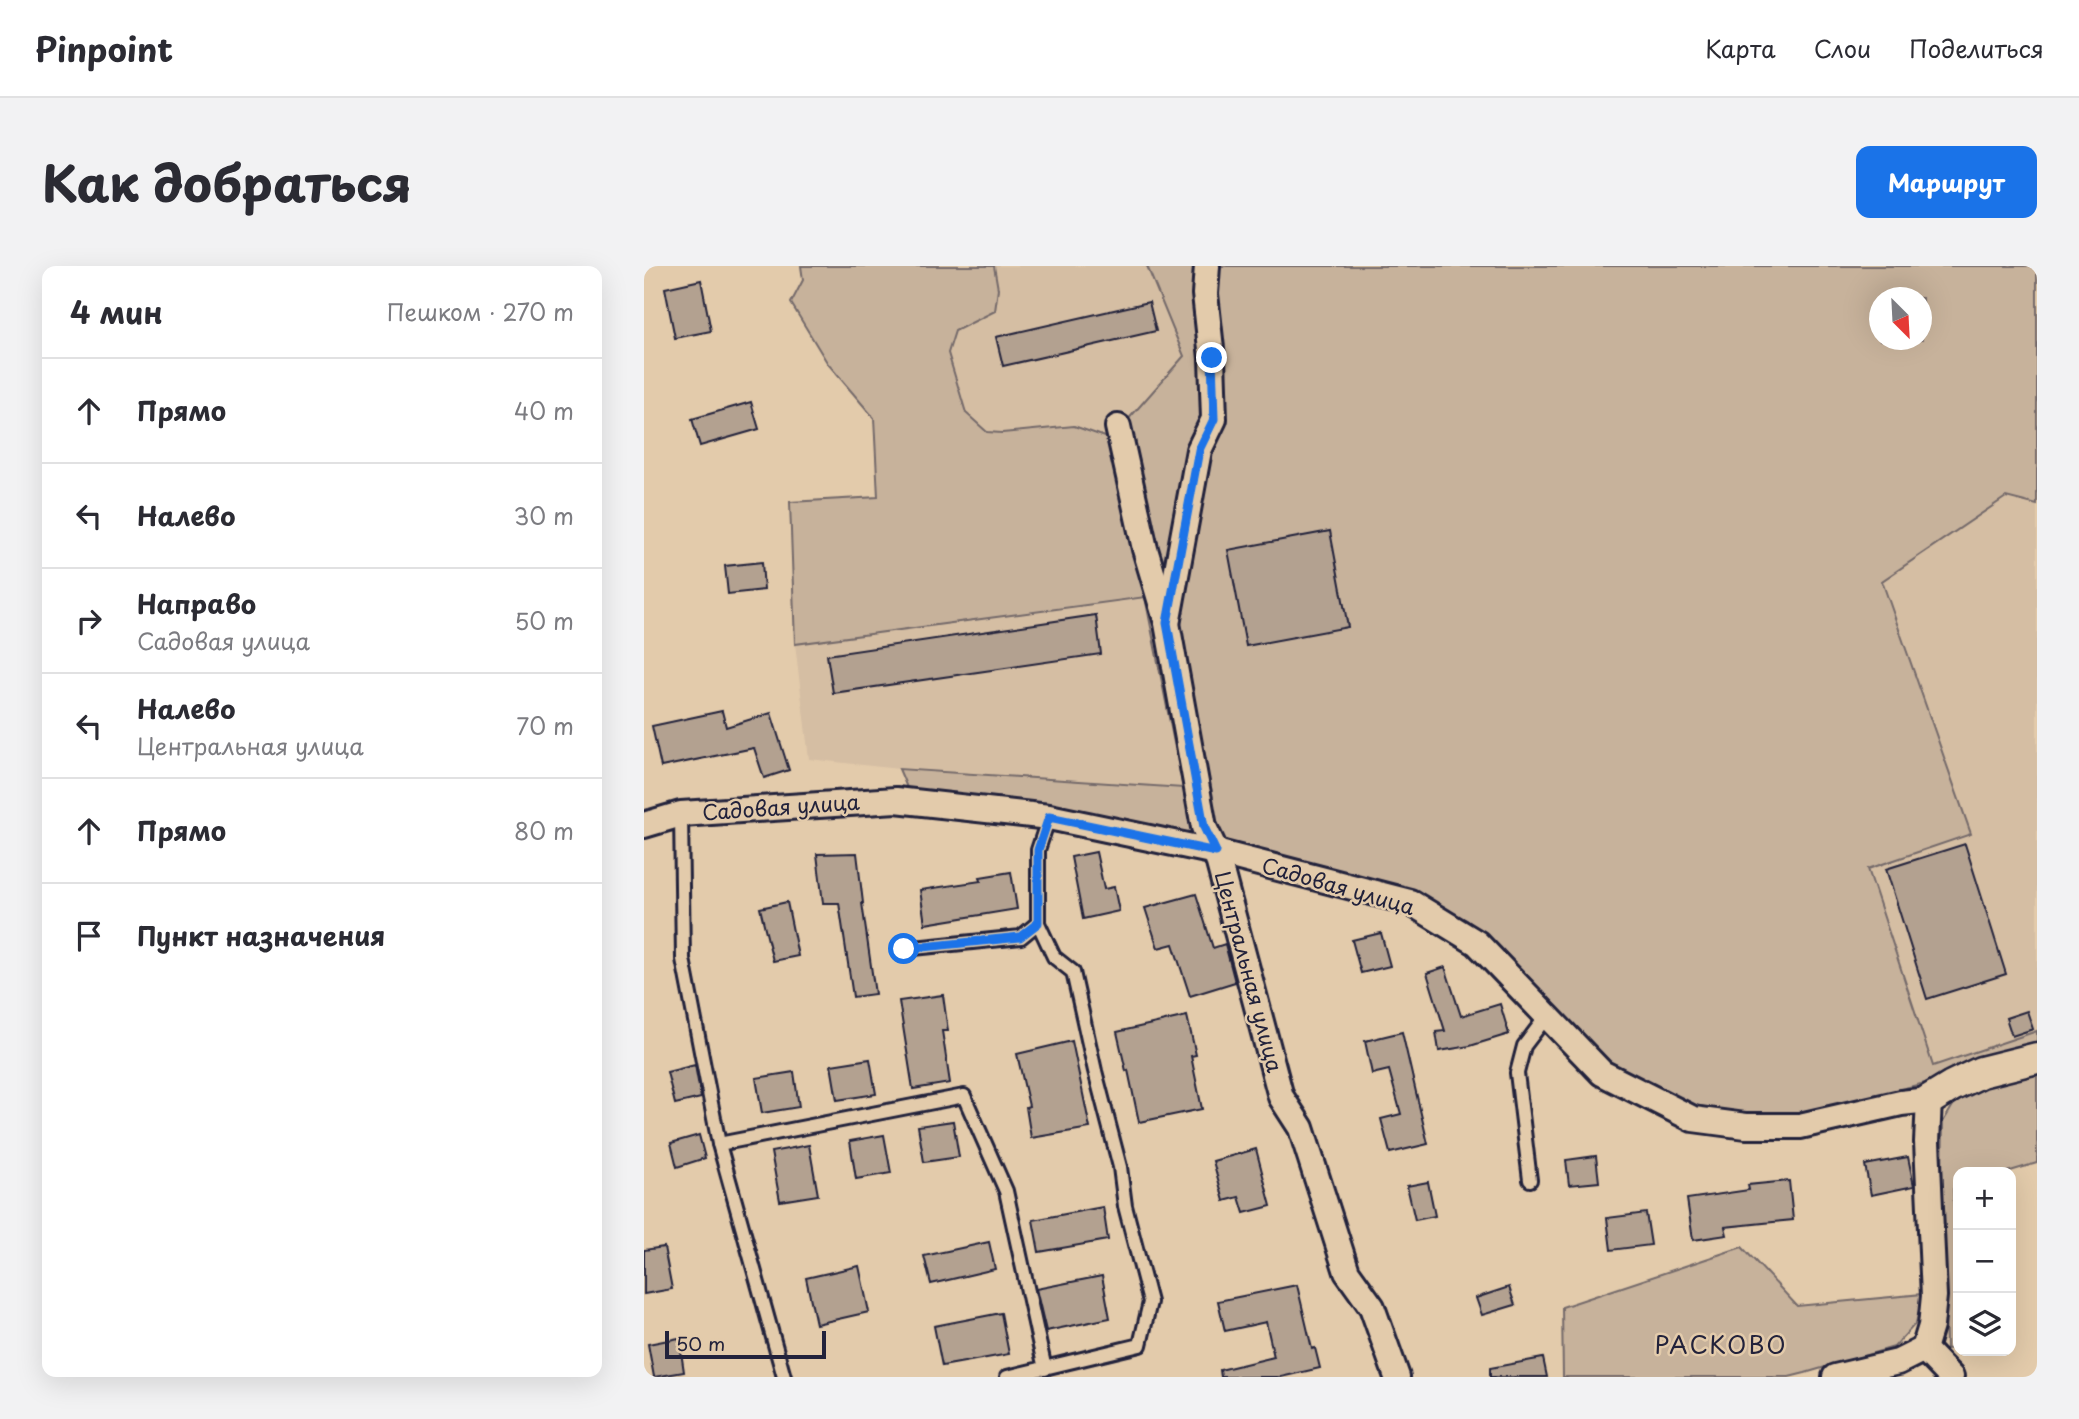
<!DOCTYPE html>
<html lang="ru">
<head>
<meta charset="utf-8">
<style>
	:root { --surface:#fff; --page:#f2f2f3; --text:#2b2b33; --muted:#7c7c81; --line:#e1e1e2; --accent:#1a73e8 }
	body { margin:0; font-family:"Playpen Sans",sans-serif; background:var(--page); color:var(--text) }
	.controls { position:absolute; right:21px; bottom:21px; display:grid; overflow:hidden; border-radius:14px; box-shadow:0 7px 28px #0002 }
	.controls button { width:63px; height:63px; display:grid; place-items:center; padding:0; border:0; border-bottom:2px solid var(--line); background:var(--surface); color:var(--text); font:35px sans-serif }
	.compass { position:absolute; left:1225px; top:21px; width:63px; height:63px; border-radius:50%; background:var(--surface); box-shadow:0 7px 28px #0002; rotate:156deg }
	.scale { position:absolute; left:21px; bottom:18px; width:161px; box-sizing:border-box; padding-left:7px; border:4px solid #22223b; border-top:0; font-size:19px; line-height:24px; white-space:nowrap; color:#22223b; -webkit-text-stroke:5px #e3cbab; paint-order:stroke }
	.stop { position:absolute; width:21px; height:21px; margin:-16px; border:5px solid #1a73e8; border-radius:50%; background:#fff }
	.stop.end { background:#1a73e8; border-color:#fff; box-shadow:0 2px 7px #0008 }
	.list { margin:0; padding:0; list-style:none }
	h2 { display:flex; justify-content:space-between; align-items:center; height:91px; margin:0; padding:0 28px; font-size:30px }
	h2 small { font-size:23px; font-weight:400; color:var(--muted) }
	.list li { display:grid; grid-template-columns:46px 1fr auto; gap:21px; align-items:center; box-sizing:border-box; height:105px; padding:0 28px; border-top:2px solid var(--line) }
	.list b { display:block; font-size:26px; white-space:nowrap }
	.list p { margin:0; font-size:23px; white-space:nowrap; color:var(--muted) }
	.list em { font-size:23px; font-style:normal; color:var(--muted) }
	.icon { flex:none; width:38px; height:38px; fill:none; stroke:currentColor; stroke-width:2; stroke-linecap:round; stroke-linejoin:round }
	.map { position:relative; flex:none; width:1393px; height:1111px; overflow:hidden; border-radius:14px }
	header { display:flex; align-items:center; gap:42px; box-sizing:border-box; height:98px; padding:0 35px; background:var(--surface); border-bottom:2px solid var(--line) }
	header strong { font-size:33px }
	nav { display:flex; gap:38px; margin-inline-start:auto; font-size:24px }
	.intro { display:flex; align-items:center; justify-content:space-between; box-sizing:border-box; height:168px; padding:0 42px }
	h1 { margin:0; font-size:49px }
	.button { padding:18px 32px; border-radius:14px; background:var(--accent); color:#fff; font-size:24px; font-weight:700 }
	main { display:flex; gap:42px; padding:0 42px }
	aside { flex:1; background:var(--surface); border-radius:14px; box-shadow:0 7px 28px #0002 }
	.map>svg:first-child { display:block }
	.built { fill:#d5bea3 }
	.green { fill:#c7b29b; stroke:#746a6b; stroke-width:2; fill-rule:evenodd }
	.building { fill:#b3a190; stroke:#22223b; stroke-width:2 }
	.lines { fill:none; stroke-linecap:round; stroke-linejoin:round }
	.service-casing { stroke:#22223b; stroke-width:18 }
	.minor-casing { stroke:#22223b; stroke-width:30 }
	.tertiary-casing { stroke:#22223b; stroke-width:35 }
	.service { stroke:#e3cbab; stroke-width:12 }
	.minor { stroke:#e3cbab; stroke-width:24 }
	.tertiary { stroke:#e3cbab; stroke-width:30 }
	.route { stroke:#1a73e8; stroke-width:9 }
	.labels { text-anchor:middle; stroke-width:5; stroke-linejoin:round; paint-order:stroke }
	.street-label { font-size:21px; fill:#22223b; stroke:#e3cbab }
	.quarter-label { font-size:24px; letter-spacing:2px; fill:#22223b; stroke:#e3cbab }
</style>
</head>
<body>
<header>
<strong>Pinpoint</strong>
<nav><a>Карта</a><a>Слои</a><a>Поделиться</a></nav>
</header>
<div class="intro"><h1>Как добраться</h1><a class="button">Маршрут</a></div>
<main>
<aside>
<h2>4 мин<small>Пешком · 270 m</small></h2>
<ul class="list">
<li><svg class="icon" aria-label="ahead" viewBox="0 0 24 24"><path d="M12 20V5M6 11l6-6 6 6"/></svg><div><b>Прямо</b></div><em>40 m</em></li>
<li><svg class="icon" aria-label="left" viewBox="0 0 24 24"><path d="M17 20v-9H6M10 6l-5 5 5 5"/></svg><div><b>Налево</b></div><em>30 m</em></li>
<li><svg class="icon" aria-label="right" viewBox="0 0 24 24"><path d="M7 20v-9h11M14 6l5 5-5 5"/></svg><div><b>Направо</b><p>Садовая улица</p></div><em>50 m</em></li>
<li><svg class="icon" aria-label="left" viewBox="0 0 24 24"><path d="M17 20v-9H6M10 6l-5 5 5 5"/></svg><div><b>Налево</b><p>Центральная улица</p></div><em>70 m</em></li>
<li><svg class="icon" aria-label="ahead" viewBox="0 0 24 24"><path d="M12 20V5M6 11l6-6 6 6"/></svg><div><b>Прямо</b></div><em>80 m</em></li>
<li><svg class="icon" aria-label="arrive" viewBox="0 0 24 24"><path d="M6 21V4h12l-3 4 3 4H6"/></svg><div><b>Пункт назначения</b></div></li>
</ul>
</aside>
<div class="map">
<svg width="1393" height="1111" viewBox="0 0 1393 1111">
	<rect width="100%" height="100%" fill="#e3cbab"/>
	<filter id="ink" filterUnits="userSpaceOnUse"><feTurbulence type="fractalNoise" baseFrequency=".0143" numOctaves="2"/><feDisplacementMap in="SourceGraphic" scale="14" xChannelSelector="R" yChannelSelector="G"/><feConvolveMatrix kernelMatrix="1 2 1 2 8 2 1 2 1" color-interpolation-filters="sRGB"/></filter>
	<g filter="url(#ink)">
		<g class="built">
			<path d="M350,0H503L540,90L467,173L343,166L322,147L304,87L311,65L351,45L354,23Z"/>
			<path d="M1362,231L1393,239V765L1289,800L1224,603L1327,568L1238,315Z"/>
			<path d="M502,331L539,522L255,503L165,493L151,378Z"/>
		</g>
		<g class="green">
			<path d="M157,0H350L354,23L351,45L311,65L304,87L322,147L343,166L358,167L430,160L467,173L540,90L503,0H1393V239L1362,231L1238,315L1327,568L1224,603L1289,800L1393,765V777L1281,817L1153,849H1109L1049,839L974,803L946,784L846,675L823,654L770,630L525,563L405,542L264,524L255,503L539,522L501,331L151,378L146,236L234,231L230,152L184,98L147,37L159,14ZM1236,32H1278V74H1236Z"/>
			<path d="M1393,804V897L1363,906H1314V921L1309,923L1314,1023V1081L1302,1083L1298,917L1299,856L1311,836L1333,822Z"/>
			<path d="M1098,981L1153,1040L1279,1028L1272,1057L1250,1081L1161,1107L1145,1111H919L918,1041Z"/>
		</g>
		<g class="building">
			<path d="M57,14L67,65L31,72L21,22Z"/>
			<path d="M505,36L512,65L359,100L352,71Z"/>
			<path d="M107,136L115,163L56,180L48,153Z"/>
			<path d="M686,265L704,361L602,380L584,284Z"/>
			<path d="M118,296L120,324L84,328L81,300Z"/>
			<path d="M452,349L457,388L189,427L183,389Z"/>
			<path d="M78,445L82,461L127,447L145,504L120,512L110,482L17,501L8,460Z"/>
			<path d="M1321,578L1362,708L1283,733L1242,603Z"/>
			<path d="M452,586L460,623L470,621L475,645L439,653L427,591Z"/>
			<path d="M213,587L219,637H218L231,728L209,731L195,637H179L173,588Z"/>
			<path d="M367,606L373,643L281,658L276,624L337,615L336,611Z"/>
			<path d="M552,628L569,682L581,678L591,716L546,730L529,678L514,682L501,642Z"/>
			<path d="M143,636L154,690L129,695L116,642Z"/>
			<path d="M737,667L746,700L717,707L708,674Z"/>
			<path d="M801,701L817,750L856,738L865,768L826,780L795,785L792,766L801,765L783,707Z"/>
			<path d="M299,729L304,765H298L306,817L269,823L255,735Z"/>
			<path d="M1383,745L1389,763L1368,770L1362,752Z"/>
			<path d="M543,750L552,789L547,790L558,843L495,856L484,804L482,805L473,766Z"/>
			<path d="M758,766L784,878L746,887L737,853L757,848L745,804L728,808L721,775Z"/>
			<path d="M428,775L446,862L387,872L382,841L385,840L373,788Z"/>
			<path d="M226,793L232,828L193,834L187,799Z"/>
			<path d="M51,799L57,832L31,838L23,806Z"/>
			<path d="M150,806L155,841L118,847L112,812Z"/>
			<path d="M309,855L315,891L280,896L274,860Z"/>
			<path d="M55,869L61,892L33,901L27,877Z"/>
			<path d="M240,869L247,907L212,913L206,875Z"/>
			<path d="M165,879L174,929L136,935L127,886Z"/>
			<path d="M612,883L627,940L600,947L595,931L580,935L569,895Z"/>
			<path d="M952,890L955,916L925,919L922,894Z"/>
			<path d="M1264,891L1270,920L1227,929L1221,899Z"/>
			<path d="M1145,915L1149,954L1081,961L1083,969L1049,974L1043,933L1105,924L1104,919Z"/>
			<path d="M784,916L791,950L771,954L763,920Z"/>
			<path d="M459,941L464,974L395,986L389,954Z"/>
			<path d="M1002,947L1007,979L967,984L963,952Z"/>
			<path d="M345,976L351,1003L287,1018L280,990Z"/>
			<path d="M20,981L28,1023L0,1028V984Z"/>
			<path d="M215,1000L225,1046L172,1058L162,1012Z"/>
			<path d="M458,1010L466,1052L402,1065L392,1023Z"/>
			<path d="M653,1019L668,1083L671,1082L676,1102L637,1111H577L576,1104L630,1091L622,1056L581,1065L574,1035Z"/>
			<path d="M865,1021L871,1039L838,1049L832,1032Z"/>
			<path d="M357,1047L365,1088L298,1100L290,1060Z"/>
			<path d="M35,1072L40,1106L10,1111L4,1078Z"/>
			<path d="M899,1092L903,1111H846V1102Z"/>
		</g>
		<g class="lines">
			<g class="service-casing">
				<g id="service">
					<path d="M37,548L39,693L75,878L140,1111"/>
					<path d="M260,683L377,671L394,657"/>
					<path d="M75,878L320,830L362,925L401,1103"/>
					<path d="M886,914L873,807L880,780L902,751"/>
					<path d="M363,1111L496,1079L506,1036L481,940L476,901L451,805L429,706L410,691L394,657V584L405,551"/>
				</g>
			</g>
			<g class="minor-casing">
				<g id="minor">
					<path d="M474,161L501,283L523,357L560,561L572,586L581,620L637,831L657,862L703,1006L728,1041L753,1111"/>
					<path d="M524,353L555,184L570,153L568,92L561,28L563,0"/>
					<path d="M0,559L37,548L252,534L405,551L572,586L766,636L833,677L958,807L1049,853L1102,860H1156L1257,837L1285,834L1283,876L1290,1030L1287,1060L1280,1083"/>
					<path d="M1280,1083L1307,1111"/>
					<path d="M1191,1111L1254,1096L1280,1083"/>
				</g>
			</g>
			<g class="tertiary-casing">
				<path id="tertiary" d="M1285,834L1308,820L1337,806L1393,792"/>
			</g>
			<use href="#service" class="service"/>
			<use href="#minor" class="minor"/>
			<use href="#tertiary" class="tertiary"/>
		</g>
	</g>
	<g class="lines" filter="url(#ink)">
		<path class="route" d="M260,683L376,671L394,657V584L405,551L572,586L560,561L523,357L555,184L570,153L568,92"/>
	</g>
	<g class="labels">
		<g class="street-label">
			<text transform="translate(137 542) rotate(-4)" y="7">Садовая улица</text>
			<text transform="translate(694 621) rotate(16)" y="7">Садовая улица</text>
			<text transform="translate(604 706) rotate(75)" y="7">Центральная улица</text>
		</g>
		<g class="quarter-label">
			<text x="1077" y="1088">РАСКОВО</text>
		</g>
	</g>
</svg>
<div class="controls">
<button>+</button>
<button>−</button>
<button><svg class="icon" aria-label="layers" viewBox="0 0 24 24"><path d="M12 4l9 5-9 5-9-5zM3 14l9 5 9-5"/></svg></button>
</div>
<svg class="compass" viewBox="-18 -18 36 36"><path d="M0-13l5 13h-10z" fill="#e53935"/><path d="M0 13l5-13h-10z" fill="#7c7c81"/></svg>
<div class="scale">50 m</div>
<div class="stop" style="left:260px;top:683px"></div>
<div class="stop end" style="left:568px;top:92px"></div>
</div>
</main>
</body>
</html>
